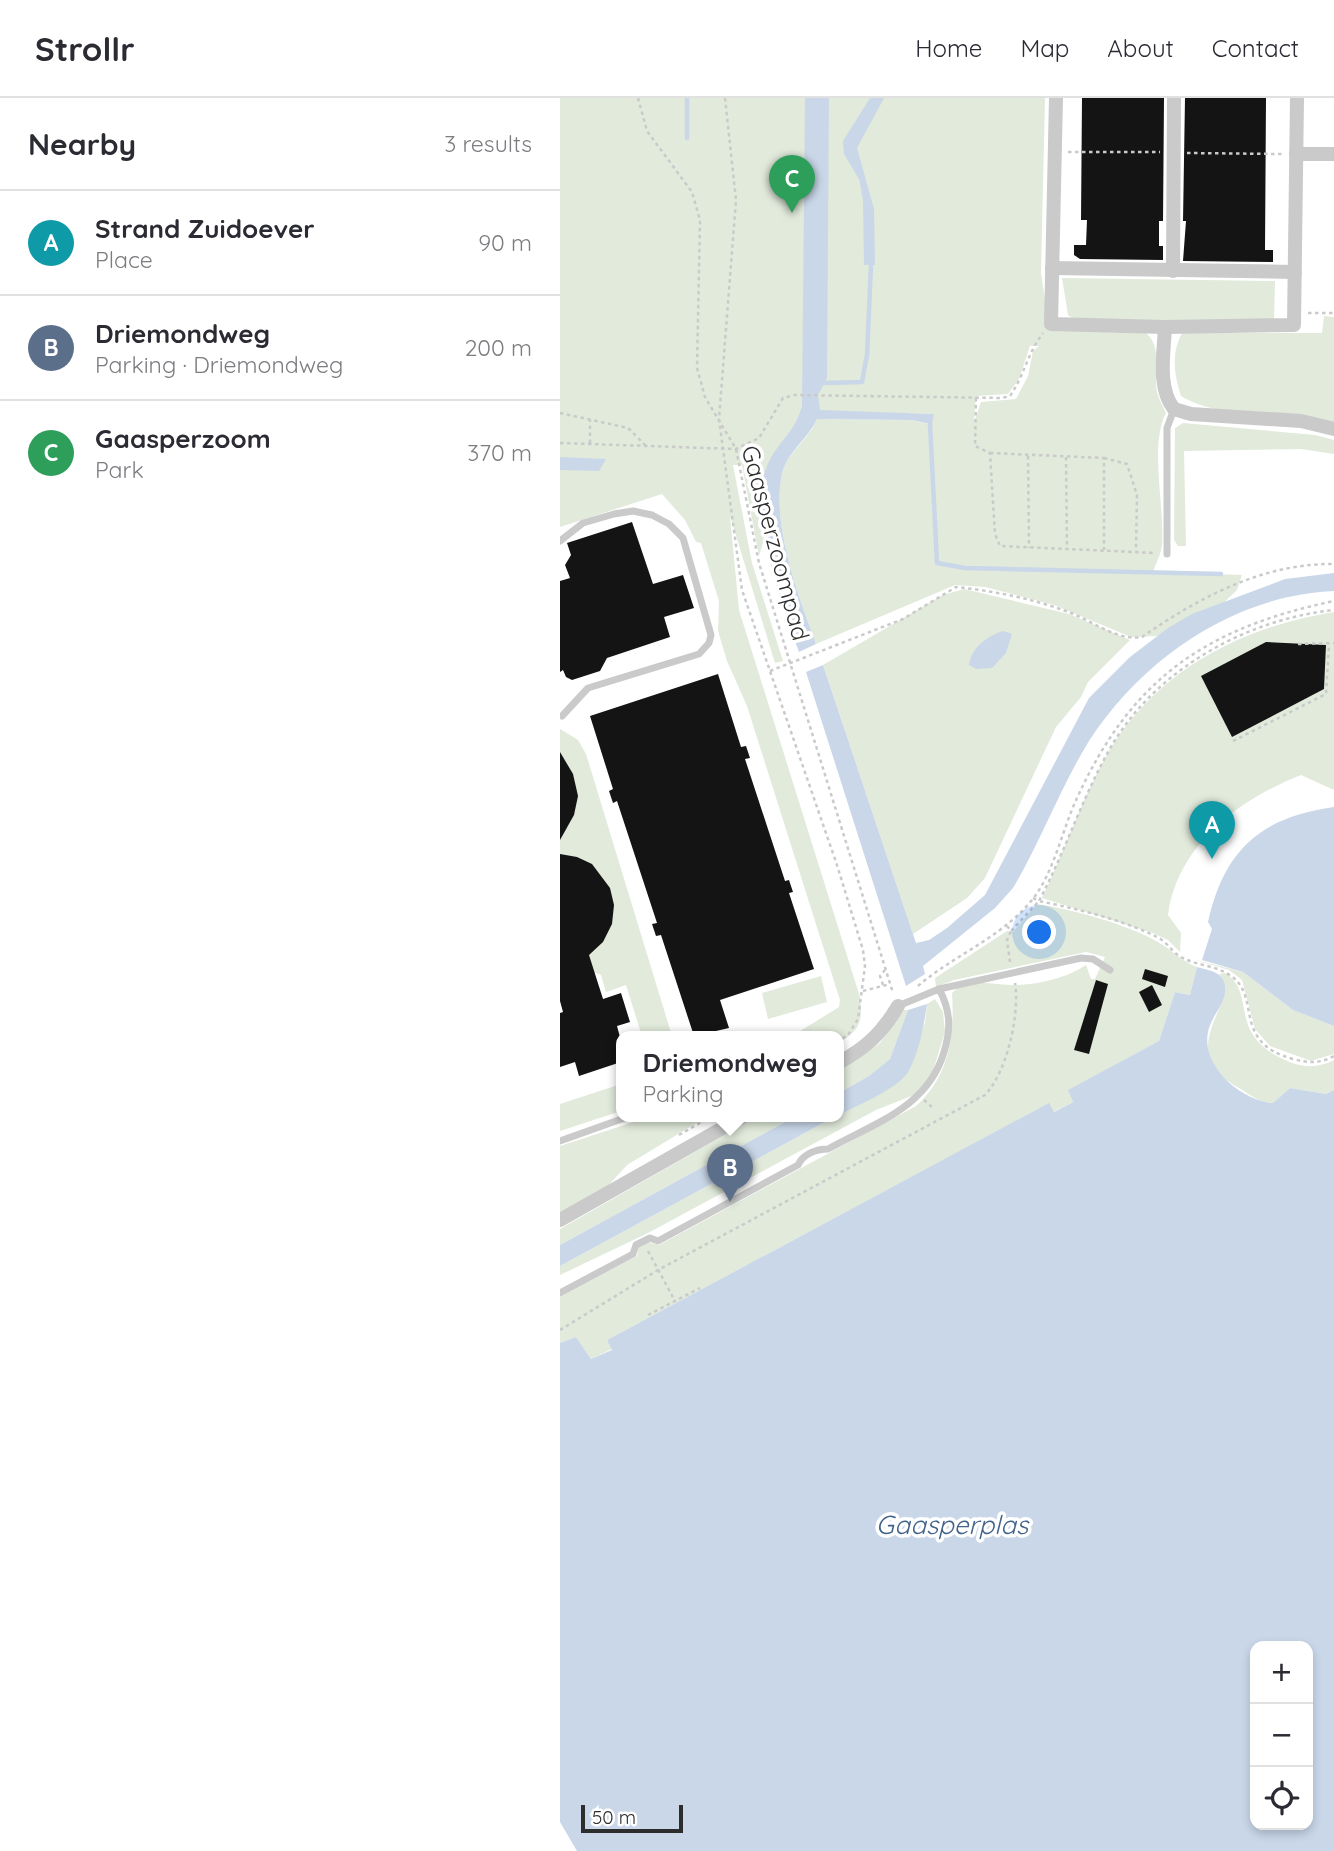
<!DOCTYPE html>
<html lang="en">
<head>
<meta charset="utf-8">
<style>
	:root { --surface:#fff; --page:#f2f2f3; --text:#2b2b33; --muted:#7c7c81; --line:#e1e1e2; --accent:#d8463a }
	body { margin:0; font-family:Quicksand,sans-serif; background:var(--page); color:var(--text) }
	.controls { position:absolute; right:21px; bottom:21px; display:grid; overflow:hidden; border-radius:14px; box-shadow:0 4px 10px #0003 }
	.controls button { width:63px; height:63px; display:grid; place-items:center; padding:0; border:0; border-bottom:2px solid var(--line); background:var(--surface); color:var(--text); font:35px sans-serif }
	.scale { position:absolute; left:21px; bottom:18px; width:102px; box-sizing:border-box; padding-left:7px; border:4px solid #2d2d2d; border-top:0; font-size:19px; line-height:24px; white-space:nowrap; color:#2d2d2d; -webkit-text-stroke:5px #fff; paint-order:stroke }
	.you { position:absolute; left:480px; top:835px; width:24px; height:24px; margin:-18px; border:5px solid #fff; border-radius:50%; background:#1a73e8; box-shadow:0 0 0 10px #1a73e833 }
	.badge { display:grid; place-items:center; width:46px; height:46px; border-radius:50%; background:var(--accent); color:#fff; font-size:23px; font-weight:700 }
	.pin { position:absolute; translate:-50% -58px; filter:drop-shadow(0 2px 4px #0008) }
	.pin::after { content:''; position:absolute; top:37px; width:24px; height:21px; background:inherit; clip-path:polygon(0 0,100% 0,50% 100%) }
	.popup { position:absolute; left:56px; top:933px; width:228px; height:91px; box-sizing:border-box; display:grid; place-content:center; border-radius:14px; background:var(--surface); filter:drop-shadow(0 2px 5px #0005); font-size:23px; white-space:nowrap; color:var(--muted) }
	.popup b { font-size:26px; color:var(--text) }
	.popup::after { content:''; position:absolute; left:50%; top:100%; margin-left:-14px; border:14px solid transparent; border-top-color:var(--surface) }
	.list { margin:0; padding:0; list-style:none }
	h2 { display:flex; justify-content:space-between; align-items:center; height:91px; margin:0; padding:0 28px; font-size:30px }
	h2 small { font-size:23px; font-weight:400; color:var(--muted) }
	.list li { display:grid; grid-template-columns:46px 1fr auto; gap:21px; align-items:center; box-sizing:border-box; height:105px; padding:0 28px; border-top:2px solid var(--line) }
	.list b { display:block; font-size:26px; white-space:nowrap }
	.list p { margin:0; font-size:23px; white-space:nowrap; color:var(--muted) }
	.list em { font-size:23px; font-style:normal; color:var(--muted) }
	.icon { flex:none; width:38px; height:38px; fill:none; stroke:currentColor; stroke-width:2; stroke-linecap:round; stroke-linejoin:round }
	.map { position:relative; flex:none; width:774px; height:1753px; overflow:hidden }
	header { display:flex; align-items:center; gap:42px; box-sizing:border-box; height:98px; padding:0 35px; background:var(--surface); border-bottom:2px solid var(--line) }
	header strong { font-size:33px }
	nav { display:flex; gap:38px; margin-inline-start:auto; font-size:24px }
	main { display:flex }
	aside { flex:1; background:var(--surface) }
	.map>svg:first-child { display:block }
	.green { fill:#e1eadb; fill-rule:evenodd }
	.water { fill:#c9d7e8; fill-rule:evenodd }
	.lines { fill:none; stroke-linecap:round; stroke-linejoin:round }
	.stream { stroke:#c9d7e8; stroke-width:4.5 }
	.building { fill:#141414 }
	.path { stroke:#cacaca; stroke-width:2.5; stroke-dasharray:3.5 3.5; stroke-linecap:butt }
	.lane { stroke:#cacaca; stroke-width:7 }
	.street { stroke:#cacaca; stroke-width:14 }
	.labels { text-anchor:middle; stroke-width:7; stroke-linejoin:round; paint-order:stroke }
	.street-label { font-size:24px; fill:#2d2d2d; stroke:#fff }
	.water-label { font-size:26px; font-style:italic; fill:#416289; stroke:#fff }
</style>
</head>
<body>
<header>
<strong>Strollr</strong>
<nav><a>Home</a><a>Map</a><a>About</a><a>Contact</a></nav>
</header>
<main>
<aside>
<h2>Nearby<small>3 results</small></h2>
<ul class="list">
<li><span class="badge" style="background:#0f9aa8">A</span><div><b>Strand Zuidoever</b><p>Place</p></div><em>90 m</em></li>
<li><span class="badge" style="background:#5c6f8a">B</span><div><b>Driemondweg</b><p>Parking · Driemondweg</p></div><em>200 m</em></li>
<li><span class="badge" style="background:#2e9e5b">C</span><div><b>Gaasperzoom</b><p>Park</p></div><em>370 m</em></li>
</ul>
</aside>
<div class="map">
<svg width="774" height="1753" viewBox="0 0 774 1753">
	<rect width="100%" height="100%" fill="#fff"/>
	<g class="green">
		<path d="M0,0H485L481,175L488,222L586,235C603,249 593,275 597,294C599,301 603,309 606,315C589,347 605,410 602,447C601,456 596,465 593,474L682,477L677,492L650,518L598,538L571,539L494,507L425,489L395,487L256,546C239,499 211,427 222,376C227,354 249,342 257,321L351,322L371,326L374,316L261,313L202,393L205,438L199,458L182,367H173L192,465L223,563L215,565L170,418L179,512L300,899C303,924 300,932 279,945L278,938H232L279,909L280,902L187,608L167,563L158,533L159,503L141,445L136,444L125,422L102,396L0,429ZM470,248H479L473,253L468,278L456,301L421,304L414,324L416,298L448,296L459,281Z"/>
		<path d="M502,180L715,183L714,225L514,221L508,217Z"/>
		<path d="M764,218L774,219V325C725,310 664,324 621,298C614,276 611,256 622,235H762Z"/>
		<path d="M623,325L755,337L774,342V356L741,351L624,353L626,448H618L614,442L615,330Z"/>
		<path d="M404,491L509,516L570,542L528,584L521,599L496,629L425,780L407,800L353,836L263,567L383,497Z"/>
		<path d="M774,514V692L741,677C680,701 617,747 608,817L621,835L620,854L608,842L593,835L482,800C505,752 522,700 549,653C599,571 682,529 774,514Z"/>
		<path d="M0,631L18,642L26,656L112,938H82L66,887L46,894L41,877L36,875L0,885Z"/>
		<path d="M477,806C508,810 569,827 596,843C612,851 619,862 637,869L630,897L615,894L599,943L509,992L513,1004L493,1014L488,1006L47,1242L52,1251L31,1261L16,1239L0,1245V1199L77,1158L79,1149L88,1144L99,1147L356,1008C389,979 395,937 392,895C410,877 431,888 454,887C477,887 507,880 526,867L531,881H535L545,859L526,854L394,882L376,889L375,880L447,833L453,834Z"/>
		<path d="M632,861L683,874L733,912L774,928V956L751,963L710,948L695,931L682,882L669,872Z"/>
		<path d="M665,875C699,896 663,938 732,965C746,970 761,969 774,962V992L766,996L730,990L713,1005C698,1004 692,998 679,990C609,951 683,905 659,876Z"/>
		<path d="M261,878L267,904L208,921L202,895Z"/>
		<path d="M375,901L383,914L385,934L371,979L359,995L316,1012L88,1135L0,1177V1168L337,985L365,925L367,906Z"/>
		<path d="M344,912H348L330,961L309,978L279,995L278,972L320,945Z"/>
		<path d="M61,986V1013L0,1033V1006Z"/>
		<path d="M92,1018H148L67,1067L45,1091L0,1117V1048Z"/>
		<path d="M198,1018H236L0,1147V1131Z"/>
	</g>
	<g class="water">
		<path d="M245,0H269L267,280L258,297L260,312L374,316L372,326L351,322L257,321C248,341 227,354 222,376C211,427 239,499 256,546L239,554C223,508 187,415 207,368C217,344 235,335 242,308Z"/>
		<path d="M310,0H324L297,50L314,111L315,167H304L303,102L299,81L284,56L283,43Z"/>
		<path d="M0,359L46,361L39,373L0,372Z"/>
		<path d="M774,475V493C674,497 582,561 529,643C500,690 481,743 453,790L435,810L363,868L365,876L346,888L246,574L263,567L356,845L369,842L387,830L425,797L529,600L570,559L608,530L632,516L725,481Z"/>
		<path d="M443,533L452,536L446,555L432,570L416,571L409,567C411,550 427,538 443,533Z"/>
		<path d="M774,709V928L733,912L683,874L642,862L652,831L648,824C664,752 701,719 774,709Z"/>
		<path d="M637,869C646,872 661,873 664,884C670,902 651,917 648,934C641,969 682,1003 713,1005L730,990L766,996L774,992V1753H17L0,1724V1245L16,1239L31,1261L52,1252L47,1242L489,1005L494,1014L513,1004L508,992L599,943L615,894L630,897ZM695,1548H748V1727H695Z"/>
		<path d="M367,906C364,927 359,955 348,974C339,990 296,1008 279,1017V995L309,978L330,961L348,912Z"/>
		<path d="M236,1018H276L0,1168V1147Z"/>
	</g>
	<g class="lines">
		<g class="stream">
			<path d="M127,40V0"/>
			<path d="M264,285L302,284L307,257L311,167"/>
			<path d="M370,326L377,465L405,470L661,476"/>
		</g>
	</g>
	<g class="building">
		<path d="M522,0H604L603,123H599V148H603V162L520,161L514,157V147H526L527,122H521Z"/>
		<path d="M625,0H706L705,152H713V164L623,163L626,123H623Z"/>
		<path d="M72,424L93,486L123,477L134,510L104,519L110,539L47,560L40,573L12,582L6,579L3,572L0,574V483L10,480L5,467L11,457L7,445Z"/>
		<path d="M706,544L766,547L764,591L672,639L641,578Z"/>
		<path d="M158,576L181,649L186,648L190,660L185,661L225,783L229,782L233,794L229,795L254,871L160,902L169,930L134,938L101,837L96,838L92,826L97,825L57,703L53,705L49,693L53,691L30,618Z"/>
		<path d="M0,654L13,676L18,698L14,717L0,742Z"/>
		<path d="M0,756L17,759L32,766L50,790L54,807L52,826L43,844L29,857L43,901L61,895L70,924L57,928L61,943V964L19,978L15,964L0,969V915L3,914L0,903Z"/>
		<path d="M585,871L608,878L605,889L582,881Z"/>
		<path d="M536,882L548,886L529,956L514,952Z"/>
		<path d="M592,887L602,907L589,914L579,894Z"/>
	</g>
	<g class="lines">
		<g class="path">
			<path d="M78,0L87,33L132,94L140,122L137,270L145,299L176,351L199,465L333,895"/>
			<path d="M165,0L176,102L159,321L182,492L277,767L303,852L305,868L298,921L288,937L278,943"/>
			<path d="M508,54H600"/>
			<path d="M627,55L722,56"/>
			<path d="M748,215H774"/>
			<path d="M416,300L415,348L430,355L435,436L440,448L596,455"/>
			<path d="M0,315L68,330L86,348"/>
			<path d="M0,345L176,351L199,340L223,300L235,297L442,300L450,298C465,276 467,256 483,235"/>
			<path d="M30,345V322"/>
			<path d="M430,355L544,360V452"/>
			<path d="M468,358L469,450"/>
			<path d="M506,359L507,451"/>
			<path d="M544,360L567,366L577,397L576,453"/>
			<path d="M738,546L774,545"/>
			<path d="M210,573L343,521L396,489C434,493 475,501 511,515C534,524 557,543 582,539C638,500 703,465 774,466"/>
			<path d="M673,643L766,596L769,546"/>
			<path d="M473,800L479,803C506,752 523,697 552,647C597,571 687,521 774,512"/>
			<path d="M447,828L451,833L447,842L450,864"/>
			<path d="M451,833L479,803C517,811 561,821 597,839C606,843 612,854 621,859C637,868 656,867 671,878C702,899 671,944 733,961C749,965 759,966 774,958"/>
			<path d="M323,887L320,878L325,872"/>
			<path d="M358,888C394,857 441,840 472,802C494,775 502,732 517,700C572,580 646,530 774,503"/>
			<path d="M303,893L330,886"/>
			<path d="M364,1002L372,1009"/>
			<path d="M119,1037L152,1018"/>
			<path d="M88,1153L115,1203"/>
			<path d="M88,1217L140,1190"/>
			<path d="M0,1232L98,1172L425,997C447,974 460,916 455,885"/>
		</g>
		<g class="lane">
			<path d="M0,443L23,425L54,416L73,413L92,417L109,426L123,440L151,537L149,545L139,556L28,590L2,618"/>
			<path d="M607,456V330L614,311"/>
			<path d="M379,891L521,860L533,861L550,872"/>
			<path d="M0,1043L70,1018"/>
			<path d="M0,1195L73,1156L76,1147L90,1140L98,1143L238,1067C243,1056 256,1051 268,1051C315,1025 368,1009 384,954C391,931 391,913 379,891L338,908"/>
		</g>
		<g class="street">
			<path d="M496,0L491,226L605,229L734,227L737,0"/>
			<path d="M736,56H774"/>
			<path d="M492,170L735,174"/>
			<path d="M613,173L614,0"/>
			<path d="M605,229C604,254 597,290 614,311L631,316L741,323L774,331"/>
			<path d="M278,965C306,950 322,935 338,908"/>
			<path d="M0,1122L184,1018"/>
		</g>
	</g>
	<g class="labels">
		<g class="street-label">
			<text transform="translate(215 445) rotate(75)" y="8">Gaasperzoompad</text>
		</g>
		<g class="water-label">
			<text x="392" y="1436">Gaasperplas</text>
		</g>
	</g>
</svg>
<div class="controls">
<button>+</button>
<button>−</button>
<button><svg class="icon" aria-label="locate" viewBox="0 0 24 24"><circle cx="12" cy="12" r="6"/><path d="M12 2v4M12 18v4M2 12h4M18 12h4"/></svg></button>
</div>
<div class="scale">50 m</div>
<div class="you"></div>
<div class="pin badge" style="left:652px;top:761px;background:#0f9aa8">A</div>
<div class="pin badge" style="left:170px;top:1104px;background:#5c6f8a">B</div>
<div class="popup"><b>Driemondweg</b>Parking</div>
<div class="pin badge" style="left:232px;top:115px;background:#2e9e5b">C</div>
</div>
</main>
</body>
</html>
